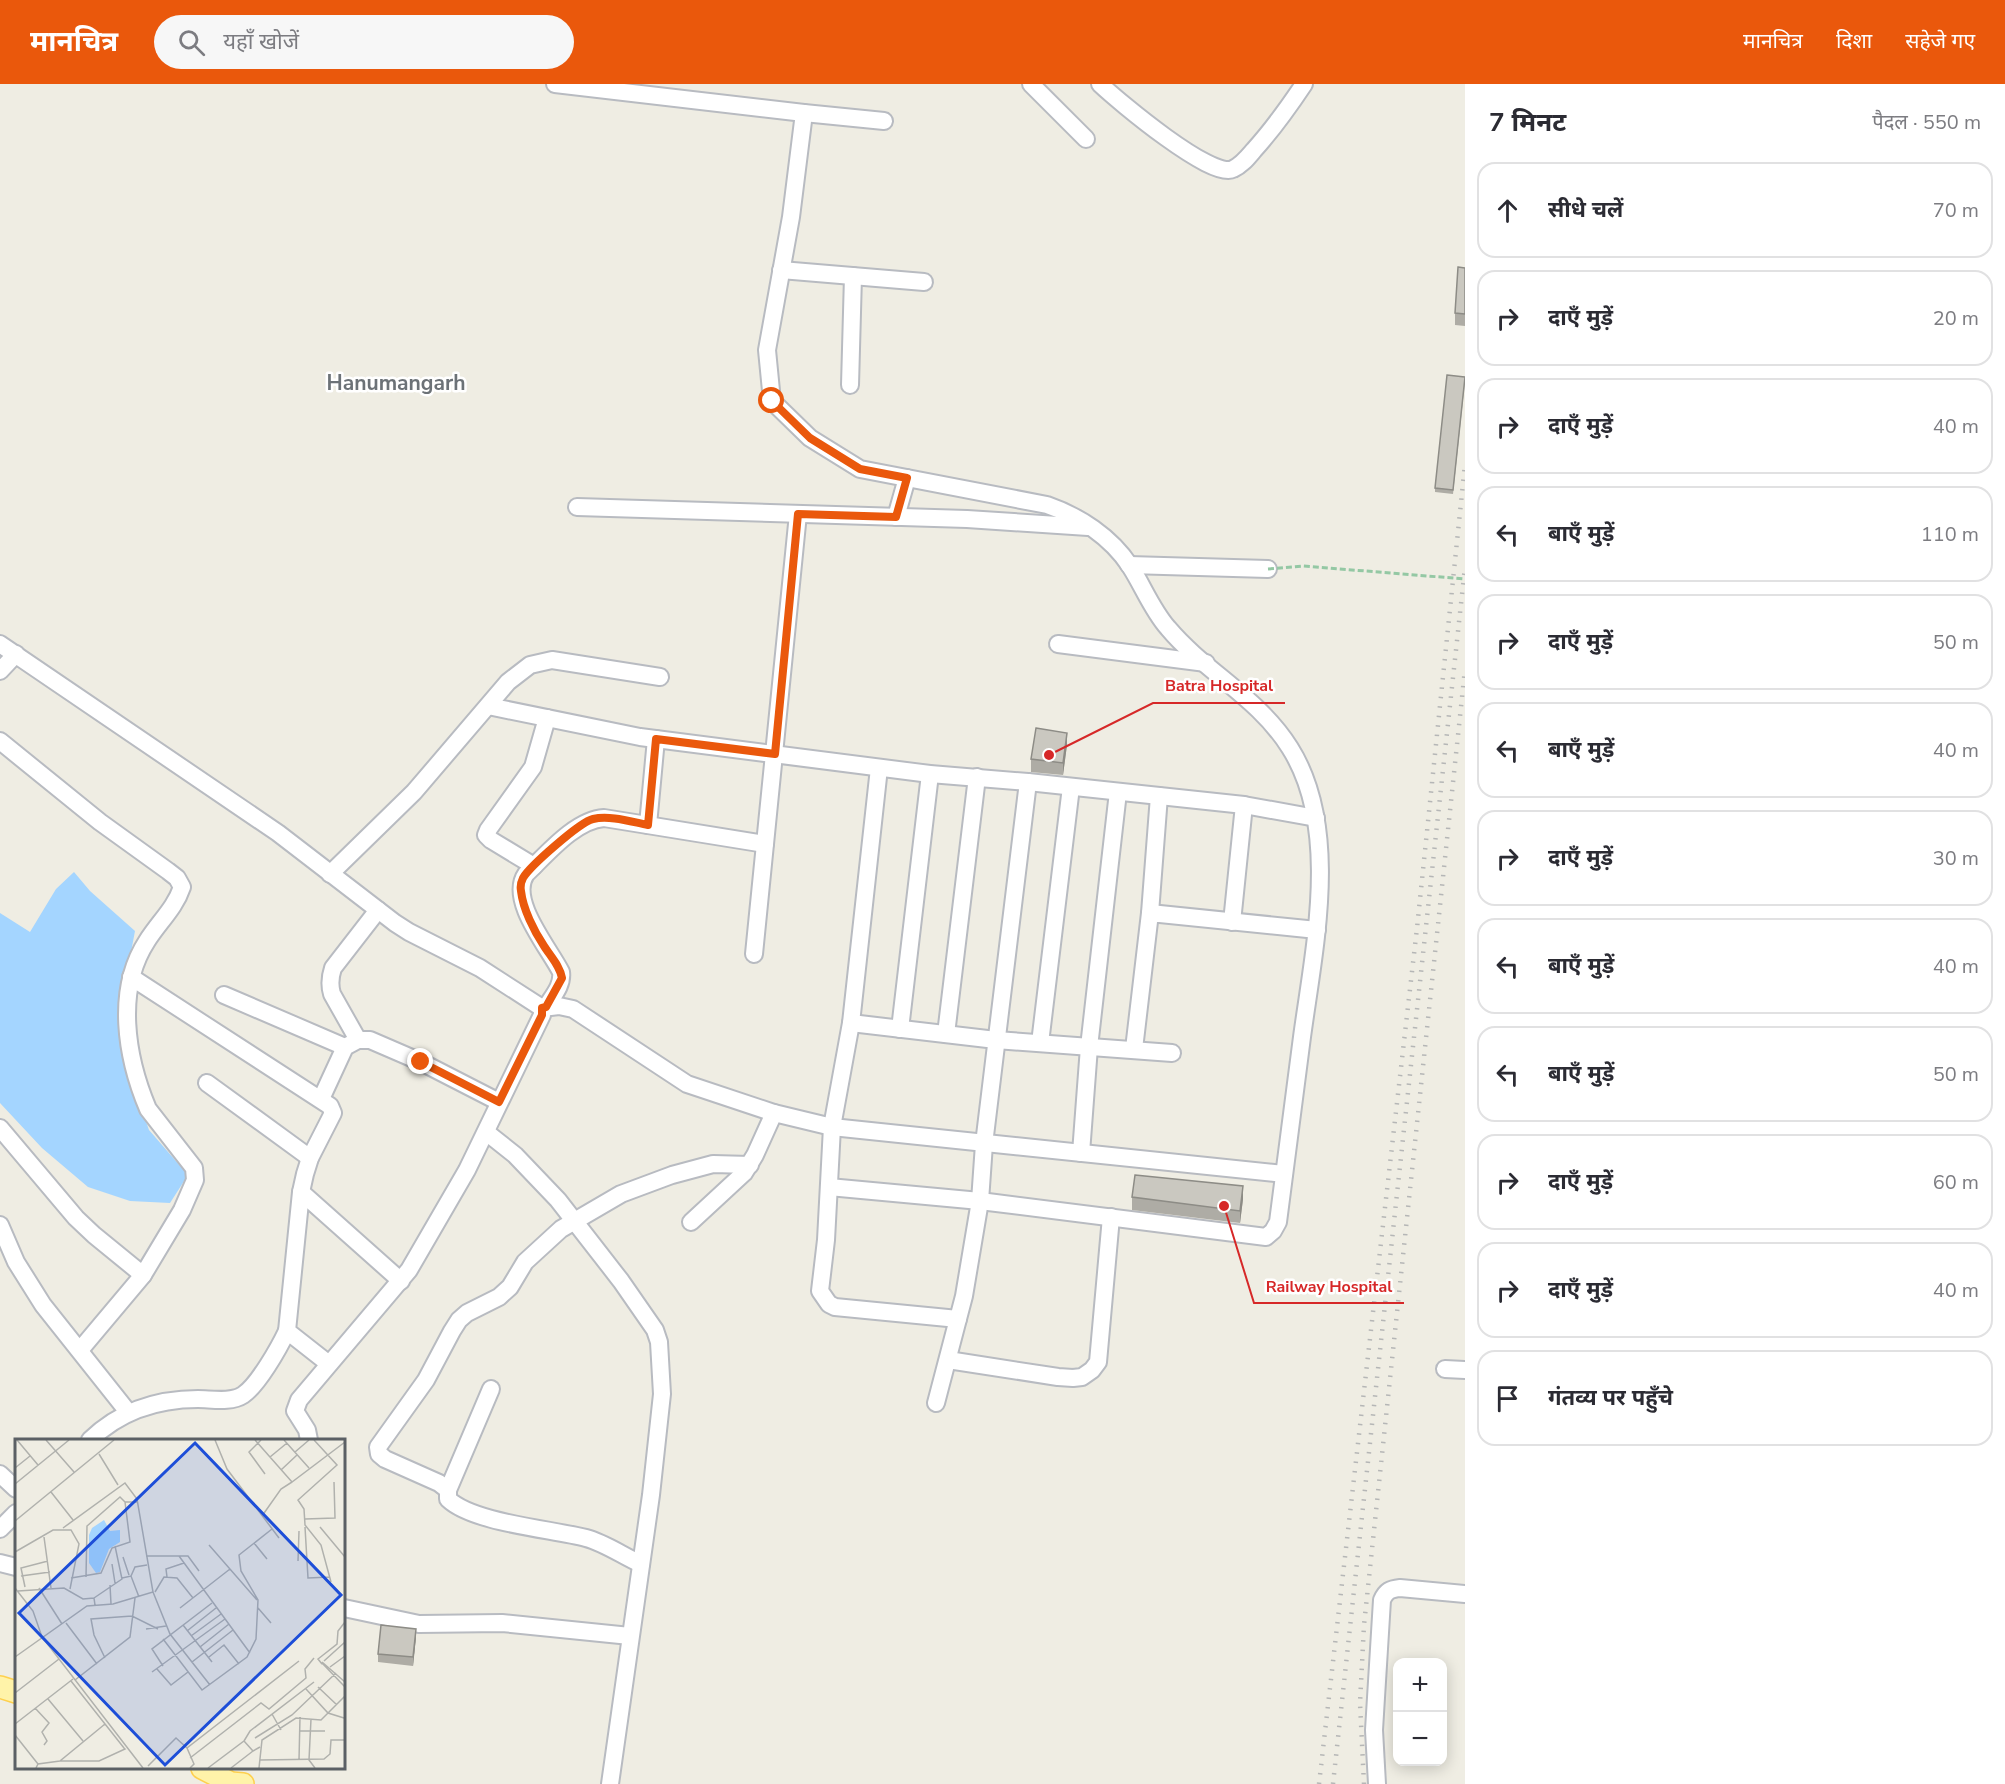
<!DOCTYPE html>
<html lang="hi">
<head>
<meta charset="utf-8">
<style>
	:root { --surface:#fff; --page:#f7f7f7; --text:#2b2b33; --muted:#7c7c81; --line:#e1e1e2; --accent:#ea580c }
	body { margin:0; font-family:"Nunito Sans","Noto Sans Devanagari",sans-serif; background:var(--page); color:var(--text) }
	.controls { position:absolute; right:18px; bottom:18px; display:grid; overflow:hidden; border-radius:12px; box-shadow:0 3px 15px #0003 }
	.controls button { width:54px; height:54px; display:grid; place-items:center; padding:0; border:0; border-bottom:2px solid var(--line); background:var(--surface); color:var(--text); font:30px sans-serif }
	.stop { position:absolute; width:18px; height:18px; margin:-14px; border:4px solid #ea580c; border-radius:50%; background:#fff }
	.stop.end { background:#ea580c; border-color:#fff; box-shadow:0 2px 6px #0008 }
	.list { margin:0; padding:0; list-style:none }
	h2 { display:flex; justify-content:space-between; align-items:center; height:78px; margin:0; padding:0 24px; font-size:26px }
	h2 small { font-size:20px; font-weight:400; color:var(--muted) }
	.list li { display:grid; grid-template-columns:39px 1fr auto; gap:18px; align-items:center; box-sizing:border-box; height:96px; margin:0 12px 12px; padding:0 12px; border:2px solid var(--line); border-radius:18px }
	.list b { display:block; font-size:22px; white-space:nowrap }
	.list em { font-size:20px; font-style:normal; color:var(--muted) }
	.icon { flex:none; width:33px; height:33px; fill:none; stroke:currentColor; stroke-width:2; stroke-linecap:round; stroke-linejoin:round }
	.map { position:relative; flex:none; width:1465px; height:1700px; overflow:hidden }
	header { display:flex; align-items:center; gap:36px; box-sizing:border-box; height:84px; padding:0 30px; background:var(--accent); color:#fff }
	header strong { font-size:28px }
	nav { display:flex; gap:33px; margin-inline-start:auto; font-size:21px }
	.search { width:420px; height:54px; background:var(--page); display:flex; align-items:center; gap:15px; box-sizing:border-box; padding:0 21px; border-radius:33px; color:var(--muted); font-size:22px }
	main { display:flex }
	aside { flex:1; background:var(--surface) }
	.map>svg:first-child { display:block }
	.water { fill:#a4d5ff }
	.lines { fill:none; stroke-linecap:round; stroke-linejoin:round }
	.minor-casing { stroke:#b8bbc1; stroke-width:20 }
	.major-casing { stroke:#fed04e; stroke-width:24 }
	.minor { stroke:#fff; stroke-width:16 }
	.major { stroke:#fff3a9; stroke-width:21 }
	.rail { stroke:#b5b6b6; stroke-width:4.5; stroke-dasharray:1.5 8; stroke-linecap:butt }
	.path-bridge { stroke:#94c8a4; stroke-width:3; stroke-dasharray:6 3; stroke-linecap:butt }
	.wall { fill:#aeaca5 }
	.shaded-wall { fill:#8d8c86 }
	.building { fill:#cac8c0; stroke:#8d8c86; stroke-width:1.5 }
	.route { stroke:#ea580c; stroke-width:8 }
	.labels { text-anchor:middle; stroke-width:5; stroke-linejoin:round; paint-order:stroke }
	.district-label { font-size:21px; font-weight:bold; fill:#6c7277; stroke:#fff }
	.inset-road { fill:none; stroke:#b0b1ad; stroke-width:1.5 }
	.view { fill:#1d4ed8; fill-opacity:0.15; stroke:#1d4ed8; stroke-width:3 }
	.inset-edge { fill:none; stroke:#5b6065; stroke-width:3 }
	.leader { fill:none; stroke:#d62828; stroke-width:2 }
	.callout-dot { fill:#d62828; stroke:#fff; stroke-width:2 }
	.callout-label { font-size:16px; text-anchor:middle; font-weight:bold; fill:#d62828; stroke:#fff; stroke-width:5; stroke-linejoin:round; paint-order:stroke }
</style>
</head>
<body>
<header>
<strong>मानचित्र</strong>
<div class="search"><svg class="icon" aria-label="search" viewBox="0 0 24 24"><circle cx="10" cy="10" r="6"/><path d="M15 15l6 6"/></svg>यहाँ खोजें</div>
<nav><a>मानचित्र</a><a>दिशा</a><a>सहेजे गए</a></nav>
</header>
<main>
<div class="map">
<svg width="1465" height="1700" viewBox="0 0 1465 1700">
	<rect width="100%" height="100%" fill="#efede3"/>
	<path class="water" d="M74,788L90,807L135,847L118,937L133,1000L149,1046L188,1091L170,1119L130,1117L88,1103L42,1064L0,1019V829L30,848L56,805Z"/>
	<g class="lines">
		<g class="minor-casing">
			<g id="minor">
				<path d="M555,0L804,29L884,37"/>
				<path d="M1031,0L1086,55"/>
				<path d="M1100,0C1118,17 1212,96 1233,85C1242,81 1248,73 1254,66C1273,45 1288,24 1304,0"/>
				<path d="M804,29L791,133L767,266L772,317L810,354L860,385L1047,421C1079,432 1111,453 1130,482C1143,502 1152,526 1168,544C1205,588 1259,614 1290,664C1341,745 1314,864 1302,953C1294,1015 1286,1076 1278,1138L1273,1147L1266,1153L980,1117L829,1103"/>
				<path d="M781,186L924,198"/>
				<path d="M850,301L853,192"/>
				<path d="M577,423L967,435L1088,443"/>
				<path d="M896,433L907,394"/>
				<path d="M1129,481L1268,485"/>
				<path d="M0,560L278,749L395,839L409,848L480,884L542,924V931L467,1086L409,1186L299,1316L295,1327L307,1346L309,1356"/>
				<path d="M1058,560L1206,579"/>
				<path d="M0,587L16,570"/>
				<path d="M488,622L640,653L930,690L1028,698L1244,721L1316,734"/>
				<path d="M0,657L100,738L168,787L177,794L182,803C175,824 159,838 147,857C115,906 126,973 148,1025L194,1084L195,1096L182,1126L143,1191L80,1266"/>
				<path d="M879,684L851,939L832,1043L826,1156L820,1207L829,1220L835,1223L958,1235"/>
				<path d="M648,741L656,655"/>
				<path d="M534,782L491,756L486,751L488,746L533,683L547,634"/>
				<path d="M330,790L414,708L508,598L530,581L552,576L660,593"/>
				<path d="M1150,829L1159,712"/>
				<path d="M1232,838L1244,721"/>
				<path d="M754,870L798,430"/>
				<path d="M131,893L330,1022L333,1029L310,1074L305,1090L301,1108L287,1247L329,1280"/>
				<path d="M224,911L345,963"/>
				<path d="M546,923C553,912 563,901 561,888C549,864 508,816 526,790C547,770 575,736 604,734L765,760"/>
				<path d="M542,924L559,922L573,925L687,1000L774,1029L832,1043L1284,1090"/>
				<path d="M851,939L996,956L1172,969"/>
				<path d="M900,945L930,690"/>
				<path d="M946,950L977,693"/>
				<path d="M358,956L332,910C329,900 330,893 333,884L378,826"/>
				<path d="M1040,959L1071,703"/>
				<path d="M1134,965L1150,829L1317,846"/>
				<path d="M207,999L310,1074"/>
				<path d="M321,1015L345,963L358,956H370L421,978L499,1018"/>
				<path d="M0,1044L76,1134L94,1151L143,1191"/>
				<path d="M486,1048L515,1071L558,1116L621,1197L655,1246L659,1258L662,1310L651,1411L610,1700"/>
				<path d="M1081,1069L1089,963L1118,708"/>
				<path d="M301,1108L401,1197"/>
				<path d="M691,1138L744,1089L755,1071L774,1029"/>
				<path d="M0,1141L16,1178L43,1221L128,1328"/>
				<path d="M948,1276L1058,1293L1073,1294L1082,1293L1092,1286L1098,1278L1111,1133"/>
				<path d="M1445,1285L1465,1286"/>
				<path d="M936,1319L964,1212L980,1117L984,1060L1028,698"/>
				<path d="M90,1356C120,1327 156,1315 198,1315C211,1315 231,1319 243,1311C258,1301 279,1264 287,1247"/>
				<path d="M0,1390L16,1405"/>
				<path d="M448,1406L491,1305"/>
				<path d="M0,1445L16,1429"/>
				<path d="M0,1479L16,1483"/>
				<path d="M641,1480C623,1472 605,1459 586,1454C551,1445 473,1439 448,1415V1406L439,1399L385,1375L379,1370L378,1363L426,1296L452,1247L459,1236L467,1229L499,1213L510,1203L525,1178L561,1145L621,1110L672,1091L713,1080L750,1081"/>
				<path d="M344,1524L419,1540L502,1539L630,1552"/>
				<path d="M1377,1700L1374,1646L1382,1516C1386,1507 1390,1505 1400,1504L1465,1510"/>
			</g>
		</g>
		<g class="major-casing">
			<g id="major">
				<path d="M0,1603L16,1608"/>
				<path d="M202,1684L231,1699L243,1700"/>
			</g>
		</g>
		<use href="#minor" class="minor"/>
		<use href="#major" class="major"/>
		<g class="rail">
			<path d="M1319,1700L1417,844L1465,380"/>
			<path d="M1333,1700L1465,483"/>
			<path d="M1364,1700L1360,1619L1364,1541L1465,585"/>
		</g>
		<path class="path-bridge" d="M1268,485L1303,482L1465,495"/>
	</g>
	<g class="wall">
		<path d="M1465,184V242L1455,241V229Z"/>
		<path d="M1465,297L1453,410L1435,408V404Z"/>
		<path d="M1067,661L1063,691L1031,688V675Z"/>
		<path d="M1132,1113L1243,1115L1240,1139L1132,1126Z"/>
		<path d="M416,1553L413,1582L378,1578V1570Z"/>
	</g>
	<g class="shaded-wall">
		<path d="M1067,649V661L1063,691V679Z"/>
		<path d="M1243,1102V1115L1240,1139V1127Z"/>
		<path d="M416,1545V1553L413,1582V1573Z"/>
	</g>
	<g class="building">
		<path d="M1458,183L1465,184V230L1455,229Z"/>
		<path d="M1447,291L1465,293L1453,406L1435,404Z"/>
		<path d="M1036,644L1067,649L1063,679L1031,675Z"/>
		<path d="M1135,1091L1243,1102L1240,1127L1132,1113Z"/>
		<path d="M381,1541L416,1545L413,1573L378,1570Z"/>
	</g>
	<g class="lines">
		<path class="route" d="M421,978L499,1018L542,931V924L546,923L562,894C560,882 551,873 544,862C534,847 523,825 521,807C520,802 521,798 523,794C530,782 580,738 593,735C610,731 632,738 648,741L656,655L775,670L798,430L896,433L907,394L860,385L810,354L772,317"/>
	</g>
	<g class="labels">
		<g class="district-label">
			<text x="396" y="306">Hanumangarh</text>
		</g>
	</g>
	<g transform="translate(15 1355)">
		<rect width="330" height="330" fill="#efede3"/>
		<path d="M89,81L95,92L105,91V103L94,110L85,133L81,134L74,124V96L77,89Z" fill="#a4d5ff"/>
		<path class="inset-road" d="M2,1L23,26M31,1L59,33M200,1L212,30L264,99M240,1L277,43L330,3M246,1L234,13L250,35M269,1L294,29M299,1L322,26L283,61L289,70L290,86L306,106L316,143M280,13L294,1M84,15L103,46M255,18L272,4M0,29L15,17M266,31L282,16M0,45L54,1M36,53L58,81M247,77L266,50L277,43M290,80L320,79L319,43M0,82L99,1M290,88L293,139L315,138M305,88L330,118M29,98L36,149M239,104L252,120M194,106L242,161M0,113L38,91H56L64,105L55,150M131,117H173L184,132M164,117L235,214M108,118L114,136M283,122L284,92M97,125L100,144M6,137L35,133M116,137L120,128L132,126M71,138L72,87L105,58L110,63H122M152,138L151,130L169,124M56,139L86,134L97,109L115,103L110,63M107,139L116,137L124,158M95,146L96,165M10,148L6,129L33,122M0,149L18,172L27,198L128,329M24,149L47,185M3,152L49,149L68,160L79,159M138,153L155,195L195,246M140,153L149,138L162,139L178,159M80,166L79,159L107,140L100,107M165,169L215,130M243,169L256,184M51,184L82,225M168,186L197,223M131,190L151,187M172,192L201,169M176,197L206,175M148,200L187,251L232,218L241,200L243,161L226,132L224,116L257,90M185,208L214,185M0,218L72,167L98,165L138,153L122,60L110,44L48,89M194,218L209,206L224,225M90,219L79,196L76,180L117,177L143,190M309,222L330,203M177,223L218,191M307,223L330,243M307,224L330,248M307,225L303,220L322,205L323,192L330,183M148,227L137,210L197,164M315,228L330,217M142,230L156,246L173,233M137,233L210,180M60,241L115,198L120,159M56,242L109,309L110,310L84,322H45L90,285M303,248L322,266M291,250L313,274L329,279M0,254L44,220M33,260L68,302M20,269L34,284L27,293L32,302L29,306M257,275L266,291M296,280L294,321L300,329M0,285L58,240M285,292H310M0,296L23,325M240,299L277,276L321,234M229,302L235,292L299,243M175,319L246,264L254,270L291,239L290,230L299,219M245,321L309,320L315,315L316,301H330M284,321L285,278M133,327L161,299L172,309M21,329L23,325L45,322M175,329L179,325L172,309L284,222M193,329L229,302L238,312L245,308M216,329L238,312M244,329L247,301L281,279L306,281L330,257"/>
		<path class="view" d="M180,4L326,156L150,326L4,174Z"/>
		<rect width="330" height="330" class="inset-edge"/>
	</g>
	<path class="leader" d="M1049 671L1153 619H1285M1224 1122L1254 1219H1404"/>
	<g class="callout-dot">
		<circle cx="1049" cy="671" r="6"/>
		<circle cx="1224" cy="1122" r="6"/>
	</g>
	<g class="callout-label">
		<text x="1219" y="607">Batra Hospital</text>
		<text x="1329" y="1208">Railway Hospital</text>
	</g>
</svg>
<div class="controls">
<button>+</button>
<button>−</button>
</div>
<div class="stop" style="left:772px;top:317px"></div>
<div class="stop end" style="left:421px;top:978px"></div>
</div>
<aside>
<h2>7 मिनट<small>पैदल · 550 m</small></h2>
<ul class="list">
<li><svg class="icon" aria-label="ahead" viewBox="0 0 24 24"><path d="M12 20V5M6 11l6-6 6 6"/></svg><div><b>सीधे चलें</b></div><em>70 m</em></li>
<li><svg class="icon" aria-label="right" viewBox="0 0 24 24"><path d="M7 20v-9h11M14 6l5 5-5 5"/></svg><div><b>दाएँ मुड़ें</b></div><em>20 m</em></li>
<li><svg class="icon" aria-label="right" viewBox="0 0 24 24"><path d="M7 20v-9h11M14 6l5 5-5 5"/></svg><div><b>दाएँ मुड़ें</b></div><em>40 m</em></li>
<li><svg class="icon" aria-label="left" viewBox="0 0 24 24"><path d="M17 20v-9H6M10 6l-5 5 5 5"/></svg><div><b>बाएँ मुड़ें</b></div><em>110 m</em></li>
<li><svg class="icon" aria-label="right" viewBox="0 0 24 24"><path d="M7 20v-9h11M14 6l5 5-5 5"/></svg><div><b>दाएँ मुड़ें</b></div><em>50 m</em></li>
<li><svg class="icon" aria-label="left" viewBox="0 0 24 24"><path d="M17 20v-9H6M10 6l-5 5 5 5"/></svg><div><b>बाएँ मुड़ें</b></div><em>40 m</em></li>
<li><svg class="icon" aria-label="right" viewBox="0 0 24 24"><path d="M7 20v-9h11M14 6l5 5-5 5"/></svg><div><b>दाएँ मुड़ें</b></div><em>30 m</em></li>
<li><svg class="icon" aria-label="left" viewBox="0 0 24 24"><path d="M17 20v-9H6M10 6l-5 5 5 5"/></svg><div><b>बाएँ मुड़ें</b></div><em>40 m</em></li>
<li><svg class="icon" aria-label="left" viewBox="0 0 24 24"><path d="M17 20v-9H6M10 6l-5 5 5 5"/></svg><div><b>बाएँ मुड़ें</b></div><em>50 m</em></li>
<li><svg class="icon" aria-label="right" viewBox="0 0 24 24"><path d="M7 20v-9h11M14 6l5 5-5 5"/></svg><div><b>दाएँ मुड़ें</b></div><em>60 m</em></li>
<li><svg class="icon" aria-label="right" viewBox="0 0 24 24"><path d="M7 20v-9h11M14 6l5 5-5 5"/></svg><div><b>दाएँ मुड़ें</b></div><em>40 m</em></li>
<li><svg class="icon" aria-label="arrive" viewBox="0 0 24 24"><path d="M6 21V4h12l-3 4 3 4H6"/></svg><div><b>गंतव्य पर पहुँचे</b></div></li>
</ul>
</aside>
</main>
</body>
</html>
